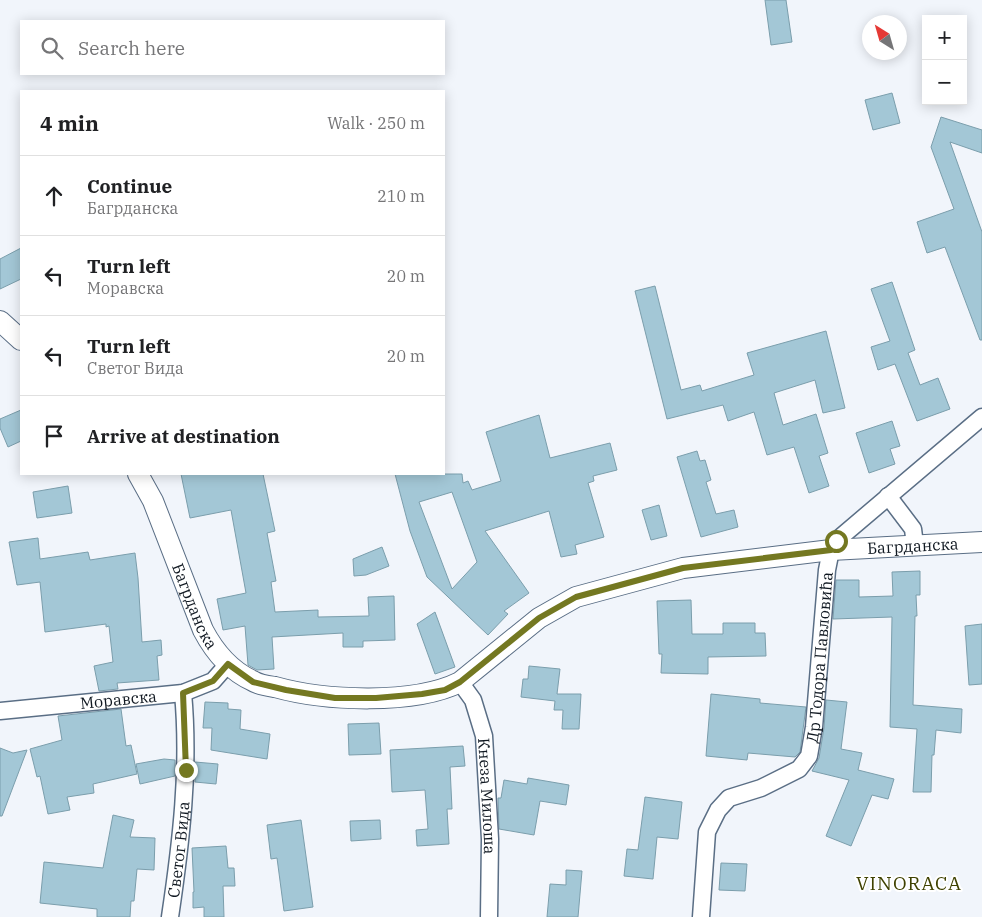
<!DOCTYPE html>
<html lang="en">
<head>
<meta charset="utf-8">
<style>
	:root { --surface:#fff; --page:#f2f2f2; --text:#202124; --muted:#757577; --line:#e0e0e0 }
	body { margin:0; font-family:"IBM Plex Serif",serif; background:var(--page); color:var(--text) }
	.controls { position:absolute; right:15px; top:15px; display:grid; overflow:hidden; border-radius:0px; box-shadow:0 2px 12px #0003 }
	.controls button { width:45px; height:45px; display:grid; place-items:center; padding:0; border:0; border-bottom:1px solid var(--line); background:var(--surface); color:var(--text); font:25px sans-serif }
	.compass { position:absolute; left:862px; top:15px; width:45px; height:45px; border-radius:50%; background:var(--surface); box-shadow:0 2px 12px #0003; rotate:323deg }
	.stop { position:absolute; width:15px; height:15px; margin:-11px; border:4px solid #747821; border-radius:50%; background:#fff }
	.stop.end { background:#747821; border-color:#fff; box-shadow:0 1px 5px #0008 }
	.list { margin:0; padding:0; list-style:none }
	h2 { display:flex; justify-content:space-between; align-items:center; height:65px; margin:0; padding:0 20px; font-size:21px }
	h2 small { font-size:16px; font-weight:400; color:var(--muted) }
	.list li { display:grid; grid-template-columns:32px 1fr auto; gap:15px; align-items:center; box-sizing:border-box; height:80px; padding:0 20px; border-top:1px solid var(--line) }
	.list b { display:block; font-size:19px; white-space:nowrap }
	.list p { margin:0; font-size:16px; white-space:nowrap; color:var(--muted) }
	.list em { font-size:16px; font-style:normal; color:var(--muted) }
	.icon { flex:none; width:28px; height:28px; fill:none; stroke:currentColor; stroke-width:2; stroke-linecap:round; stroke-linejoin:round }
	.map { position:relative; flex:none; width:982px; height:917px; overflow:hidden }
	.search { position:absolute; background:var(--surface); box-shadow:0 2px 12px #0003; left:20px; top:20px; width:425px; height:55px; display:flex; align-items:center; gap:12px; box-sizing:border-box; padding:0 18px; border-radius:0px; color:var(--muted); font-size:19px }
	.panel { position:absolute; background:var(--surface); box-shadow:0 2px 12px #0003; left:20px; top:90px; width:425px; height:385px; border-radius:0px }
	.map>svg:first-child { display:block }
	.building { fill:#a3c7d6; stroke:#7b9eac; fill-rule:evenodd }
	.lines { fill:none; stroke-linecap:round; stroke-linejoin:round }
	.minor-casing { stroke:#5a6e85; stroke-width:19 }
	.tertiary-casing { stroke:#5a6e85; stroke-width:22 }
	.minor { stroke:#fff; stroke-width:16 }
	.tertiary { stroke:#fff; stroke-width:20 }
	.route { stroke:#747821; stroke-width:6 }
	.labels { text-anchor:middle; stroke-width:4; stroke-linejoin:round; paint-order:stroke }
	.street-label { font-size:16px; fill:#101821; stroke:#fff }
	.quarter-label { font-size:19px; letter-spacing:1px; fill:#3f4201; stroke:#fff }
</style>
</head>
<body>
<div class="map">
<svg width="982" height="917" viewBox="0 0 982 917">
	<rect width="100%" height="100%" fill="#f1f5fb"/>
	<g class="building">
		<path d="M765,0H786L792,42L771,45Z"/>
		<path d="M892,93L900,123L873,130L865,100Z"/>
		<path d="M941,117L982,130V153L950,142L982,232V340H980L945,247L927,253L917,222L954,209L931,147Z"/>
		<path d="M21,248V279L0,289V259Z"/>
		<path d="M892,282L915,350L908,353L920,385L938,378L950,409L917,421L895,364L878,370L871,347L890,341L871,289Z"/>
		<path d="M655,286L681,390L700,385L702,391L754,375L747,353L826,331L845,408L823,413L815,380L774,393L783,425L816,414L828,453L819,456L829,486L809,493L794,447L767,455L754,412L728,421L723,405L667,419L635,291Z"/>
		<path d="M21,410V441L8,447L0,428V419Z"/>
		<path d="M539,415L550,458L610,443L617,470L593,476L594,481L588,483L604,537L575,545L577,554L561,557L549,511L485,531L529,593L504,611L508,614L488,635L427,577L410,531L395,474H462L463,483L468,481L472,490L501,481L486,432ZM452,492L477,562L452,589L419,502Z"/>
		<path d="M892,421L900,446L890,449L895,464L869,473L856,433Z"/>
		<path d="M697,451L700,461L705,460L711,480L706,482L716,514L734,510L738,527L701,537L677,457Z"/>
		<path d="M181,474H263L275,531L267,533L276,581L271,582L275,612L318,610V617L369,616L368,597L394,596L395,640L363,641V647H343V633L272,637L274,669L257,670L248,665L245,626L223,630L217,599L246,593L231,510L190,518Z"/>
		<path d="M68,486L72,513L37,518L33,492Z"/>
		<path d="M659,505L667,536L651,540L642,510Z"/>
		<path d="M38,538L40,559L88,552L90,560L135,553L138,578L142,642L161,640L162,655L157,656L159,680L117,683L118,689L99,691L94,666L113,662L109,626L106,627V624L45,632L40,582L17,585L9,542Z"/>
		<path d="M382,547L389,566L366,575L354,576L353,559Z"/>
		<path d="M920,571V595H916L917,616H915L913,705L962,709L961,733L936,730L934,755H932L931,792H913L917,729L890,727L892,617L833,619L836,580H859V597L893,596L892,572Z"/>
		<path d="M691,600L692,634H723V623H755V633H765L766,656L708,657V674L661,673L662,654H659L657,601Z"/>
		<path d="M435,612L455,667L435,674L417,624Z"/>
		<path d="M982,624V684L969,685L965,626Z"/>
		<path d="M529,666L560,669L557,694H581L579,729H562L563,710H554L555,701L521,697L523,679H528Z"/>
		<path d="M711,694L760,699V703L806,707L800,752L795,757L748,753L747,760L706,756Z"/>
		<path d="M826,700L847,702L841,749L862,753L858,770L894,779L888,799L872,795L851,846L826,836L849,780L812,771L819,758L824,728Z"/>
		<path d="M205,702L228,703V709L241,710L240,729L270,734L267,759L211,750L212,728H203Z"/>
		<path d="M121,709L126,746L131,745L137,774L93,784L94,793L67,797L70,810L48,814L40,776L37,777L30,749L62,740L58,716Z"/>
		<path d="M379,723L381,754L349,755L348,724Z"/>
		<path d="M463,746L465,766L450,767L452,809H447L449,844L417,846L416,830L428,829L425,790L392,792L390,750Z"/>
		<path d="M0,748L13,753L27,750L2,816H0Z"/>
		<path d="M164,759L175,760V776L140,784L136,764Z"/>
		<path d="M195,762L218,764L216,784L195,782Z"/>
		<path d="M528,778L569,785L566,805L540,801L534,835L499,829L498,798H501L504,780L527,784Z"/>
		<path d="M645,797L682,802L678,839L657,837L653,879L624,876L627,849L638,850Z"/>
		<path d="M113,815L134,820L130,837L155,838L154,870L137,869L134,901H131L130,917H97V909L40,903L44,862L103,868Z"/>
		<path d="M301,820L313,907L284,911L277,858L271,859L267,825Z"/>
		<path d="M380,820L381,839L351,841L350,821Z"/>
		<path d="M226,846L228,868H234L235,886H223L224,917H204V907L193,908V892H194L192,848Z"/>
		<path d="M721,863L747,864L745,891L719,890Z"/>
		<path d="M566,870L582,871L578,917H547L550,884L566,885Z"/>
	</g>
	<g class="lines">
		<g class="minor-casing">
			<g id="minor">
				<path d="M888,496L913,529L915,545"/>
				<path id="s1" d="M460,682L473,700L484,736L490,839L489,917"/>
				<path id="s2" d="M0,711L183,693L213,681L228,664"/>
				<path id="s3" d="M170,917C181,843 190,768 183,693"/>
				<path id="s4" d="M701,917L707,832L718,810L729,798L761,788L799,769L809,756L814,727L827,570L831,550L836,541L982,417"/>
			</g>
		</g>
		<g class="tertiary-casing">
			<g id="tertiary">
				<path d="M0,321L21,340"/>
				<path id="s5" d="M138,474L153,501L203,630C214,651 231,671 253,681C259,685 268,686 275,687C325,701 414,705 460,682L539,618L576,597L683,568L831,550L982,542"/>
			</g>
		</g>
		<use href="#minor" class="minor"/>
		<use href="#tertiary" class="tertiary"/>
	</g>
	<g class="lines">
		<path class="route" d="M186,770L183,693L213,681L228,664L253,682L286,690L335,698H376L422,694L445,690L460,682L539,618L576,597L683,568L831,550L836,541"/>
	</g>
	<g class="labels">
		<g class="street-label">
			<text dy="6" stroke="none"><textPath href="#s5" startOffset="939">Багрданска</textPath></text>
			<text dy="6" stroke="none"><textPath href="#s5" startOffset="144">Багрданска</textPath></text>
			<text dy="6" stroke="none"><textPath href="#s4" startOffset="318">Др Тодора Павловића</textPath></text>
			<text dy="6" stroke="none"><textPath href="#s2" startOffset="119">Моравска</textPath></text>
			<text dy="6" stroke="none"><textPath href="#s1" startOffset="120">Кнеза Милоша</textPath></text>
			<text dy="6" stroke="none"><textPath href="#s3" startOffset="68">Светог Вида</textPath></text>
		</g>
		<g class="quarter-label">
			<text x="909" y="890">VINORACA</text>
		</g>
	</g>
</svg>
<div class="controls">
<button>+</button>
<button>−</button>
</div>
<svg class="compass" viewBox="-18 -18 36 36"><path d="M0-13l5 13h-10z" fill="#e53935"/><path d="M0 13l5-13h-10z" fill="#757577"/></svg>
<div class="stop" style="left:836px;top:541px"></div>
<div class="stop end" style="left:186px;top:770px"></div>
<div class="search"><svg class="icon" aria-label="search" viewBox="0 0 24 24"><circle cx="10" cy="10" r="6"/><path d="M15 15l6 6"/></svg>Search here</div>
<section class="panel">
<h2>4 min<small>Walk · 250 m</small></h2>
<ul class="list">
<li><svg class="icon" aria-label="ahead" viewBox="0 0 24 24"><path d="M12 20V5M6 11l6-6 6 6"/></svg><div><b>Continue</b><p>Багрданска</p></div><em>210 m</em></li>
<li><svg class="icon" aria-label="left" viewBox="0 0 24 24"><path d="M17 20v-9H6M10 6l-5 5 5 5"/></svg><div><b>Turn left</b><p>Моравска</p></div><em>20 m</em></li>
<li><svg class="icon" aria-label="left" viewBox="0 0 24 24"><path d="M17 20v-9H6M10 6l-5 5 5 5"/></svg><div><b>Turn left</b><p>Светог Вида</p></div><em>20 m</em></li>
<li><svg class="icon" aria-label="arrive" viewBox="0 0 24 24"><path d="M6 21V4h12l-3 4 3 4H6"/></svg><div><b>Arrive at destination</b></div></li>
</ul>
</section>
</div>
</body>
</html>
